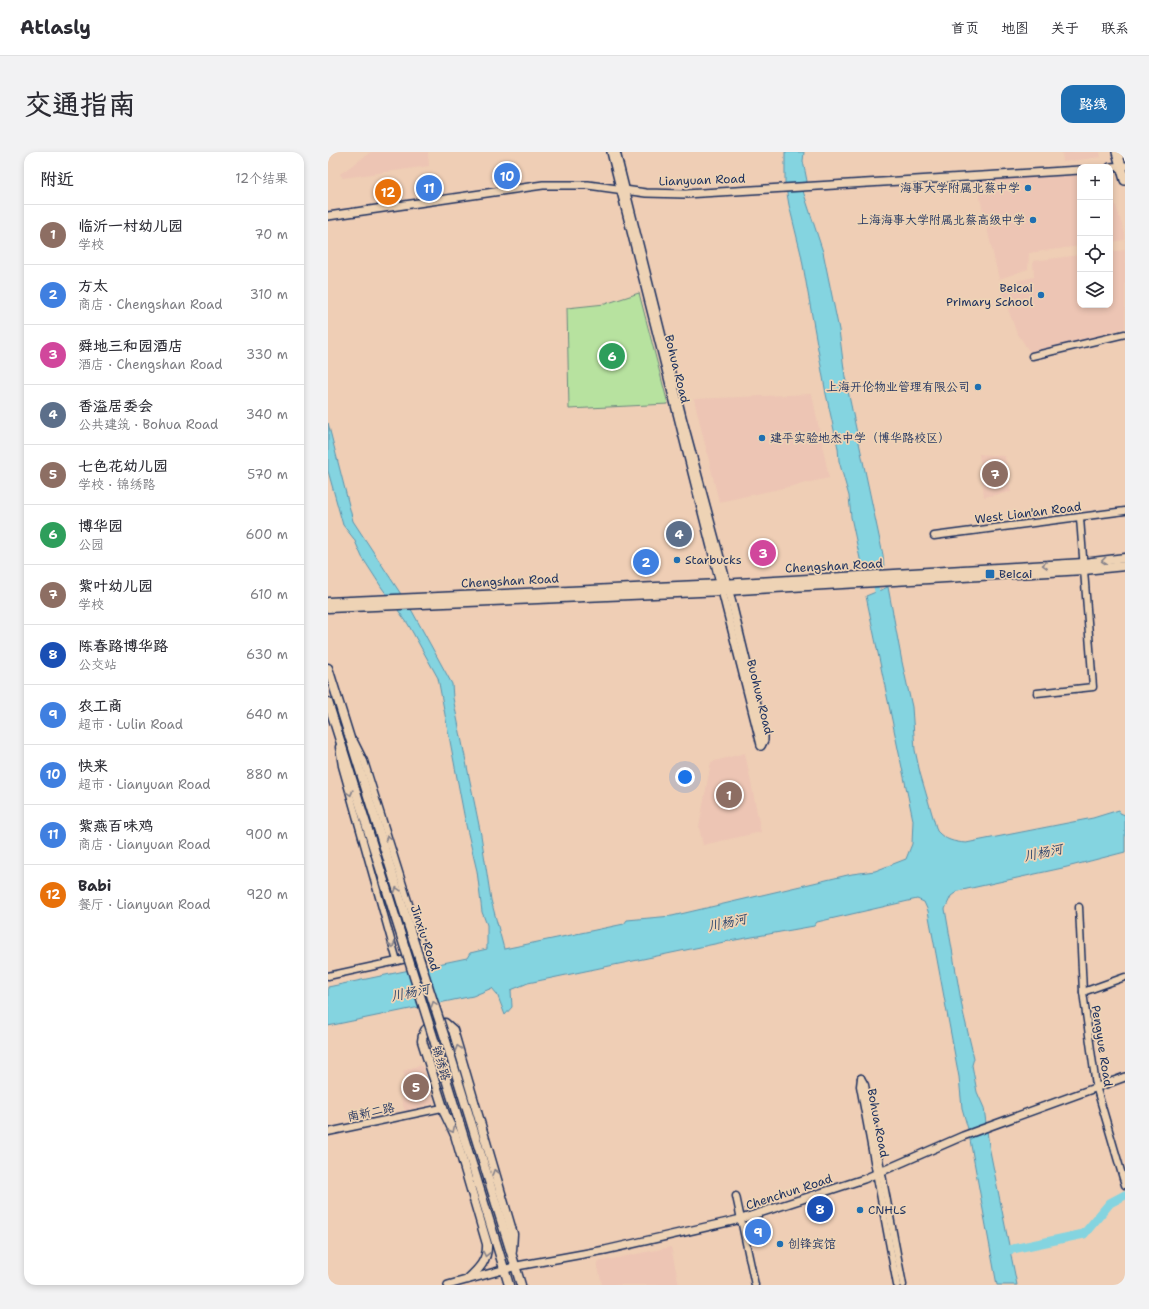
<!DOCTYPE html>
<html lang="zh">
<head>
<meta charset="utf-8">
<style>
	:root { --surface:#fff; --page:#f2f2f3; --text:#2b2b33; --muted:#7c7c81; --line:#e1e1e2; --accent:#1f6fb2 }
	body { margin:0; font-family:"Shantell Sans","LXGW WenKai TC",sans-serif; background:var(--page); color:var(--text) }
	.controls { position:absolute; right:12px; top:12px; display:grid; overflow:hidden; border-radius:8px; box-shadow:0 2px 6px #0003 }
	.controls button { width:36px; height:36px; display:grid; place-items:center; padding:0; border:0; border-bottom:1px solid var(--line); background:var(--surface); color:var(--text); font:20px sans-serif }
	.you { position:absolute; left:357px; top:625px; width:14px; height:14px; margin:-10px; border:3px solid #fff; border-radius:50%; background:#1a73e8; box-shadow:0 0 0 6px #1a73e833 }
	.badge { display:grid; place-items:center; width:26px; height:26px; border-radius:50%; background:var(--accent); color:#fff; font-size:13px; font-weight:700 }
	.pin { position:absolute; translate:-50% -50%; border:2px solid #fff; box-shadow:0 1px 4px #0006 }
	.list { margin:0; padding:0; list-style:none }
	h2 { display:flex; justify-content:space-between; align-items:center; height:52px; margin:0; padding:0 16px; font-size:17px }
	h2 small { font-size:13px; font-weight:400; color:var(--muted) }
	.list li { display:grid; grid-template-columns:26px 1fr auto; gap:12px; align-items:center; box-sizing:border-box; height:60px; padding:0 16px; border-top:1px solid var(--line) }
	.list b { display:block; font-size:15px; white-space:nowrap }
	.list p { margin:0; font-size:13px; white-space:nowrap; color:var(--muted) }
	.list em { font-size:13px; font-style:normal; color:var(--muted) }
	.icon { flex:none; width:22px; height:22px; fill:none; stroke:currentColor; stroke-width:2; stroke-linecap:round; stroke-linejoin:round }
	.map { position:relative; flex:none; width:797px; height:1133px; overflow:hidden; border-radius:12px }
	header { display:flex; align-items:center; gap:24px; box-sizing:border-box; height:56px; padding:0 20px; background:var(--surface); border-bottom:1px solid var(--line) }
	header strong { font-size:19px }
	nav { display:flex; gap:22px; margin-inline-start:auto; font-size:14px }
	.intro { display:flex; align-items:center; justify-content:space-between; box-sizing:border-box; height:96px; padding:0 24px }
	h1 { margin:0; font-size:28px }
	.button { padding:10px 18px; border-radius:12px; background:var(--accent); color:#fff; font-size:14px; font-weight:700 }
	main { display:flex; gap:24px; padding:0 24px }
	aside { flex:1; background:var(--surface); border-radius:12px; box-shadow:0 2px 6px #0003 }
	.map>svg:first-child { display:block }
	.built { fill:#edc5b4 }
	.green { fill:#b7e29f; stroke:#69887e }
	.water { fill:#84d4e0; stroke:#5a92ac }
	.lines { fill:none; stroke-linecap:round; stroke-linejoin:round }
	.canal { stroke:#84d4e0; stroke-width:5 }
	.river { stroke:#84d4e0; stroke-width:9 }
	.minor-casing { stroke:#1b2f5e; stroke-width:9 }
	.tertiary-casing { stroke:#1b2f5e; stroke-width:10 }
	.secondary-casing { stroke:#1b2f5e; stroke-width:11 }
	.primary-casing { stroke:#1b2f5e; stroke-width:12 }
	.minor { stroke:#eed3b5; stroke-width:6 }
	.tertiary { stroke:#eed3b5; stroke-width:7 }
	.secondary { stroke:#eed3b5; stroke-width:8 }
	.primary { stroke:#eed3b5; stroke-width:9 }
	.secondary-bridge-casing { stroke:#1b2f5e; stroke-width:11; stroke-linecap:butt }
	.secondary-bridge { stroke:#eed3b5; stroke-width:8 }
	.oneway { stroke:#84818a }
	.poi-dot { fill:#1f6fb2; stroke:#eed3b5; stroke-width:1.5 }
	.labels { text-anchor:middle; stroke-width:3.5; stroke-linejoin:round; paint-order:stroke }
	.street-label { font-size:12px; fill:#1b2f5e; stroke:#eed3b5 }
	.poi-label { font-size:12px; fill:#1b2f5e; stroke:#eed3b5; text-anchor:start }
	.water-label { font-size:13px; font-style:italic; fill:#26406b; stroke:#eed3b5 }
</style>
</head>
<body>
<header>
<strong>Atlasly</strong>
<nav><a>首页</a><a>地图</a><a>关于</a><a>联系</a></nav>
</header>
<div class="intro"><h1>交通指南</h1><a class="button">路线</a></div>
<main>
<aside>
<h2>附近<small>12个结果</small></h2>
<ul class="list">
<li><span class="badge" style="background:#8d6e63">1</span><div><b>临沂一村幼儿园</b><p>学校</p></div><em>70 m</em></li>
<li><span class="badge" style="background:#3f7fe0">2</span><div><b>方太</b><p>商店 · Chengshan Road</p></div><em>310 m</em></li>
<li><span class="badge" style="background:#d1479c">3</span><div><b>舜地三和园酒店</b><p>酒店 · Chengshan Road</p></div><em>330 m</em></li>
<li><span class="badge" style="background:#5c6f8a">4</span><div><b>香溢居委会</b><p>公共建筑 · Bohua Road</p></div><em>340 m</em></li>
<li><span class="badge" style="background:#8d6e63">5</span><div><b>七色花幼儿园</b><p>学校 · 锦绣路</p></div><em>570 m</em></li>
<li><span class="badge" style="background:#2e9e5b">6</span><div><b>博华园</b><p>公园</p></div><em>600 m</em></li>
<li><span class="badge" style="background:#8d6e63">7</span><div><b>紫叶幼儿园</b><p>学校</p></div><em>610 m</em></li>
<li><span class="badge" style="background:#1a4fb4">8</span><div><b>陈春路博华路</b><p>公交站</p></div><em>630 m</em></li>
<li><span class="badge" style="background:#3f7fe0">9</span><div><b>农工商</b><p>超市 · Lulin Road</p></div><em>640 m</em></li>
<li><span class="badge" style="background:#3f7fe0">10</span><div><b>快来</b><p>超市 · Lianyuan Road</p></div><em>880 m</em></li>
<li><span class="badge" style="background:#3f7fe0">11</span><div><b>紫燕百味鸡</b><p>商店 · Lianyuan Road</p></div><em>900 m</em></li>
<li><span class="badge" style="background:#e8710a">12</span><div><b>Babi</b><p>餐厅 · Lianyuan Road</p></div><em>920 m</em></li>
</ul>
</aside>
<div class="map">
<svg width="797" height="1133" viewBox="0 0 797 1133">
	<rect width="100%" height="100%" fill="#efceb5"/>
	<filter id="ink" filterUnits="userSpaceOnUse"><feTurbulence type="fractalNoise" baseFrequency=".025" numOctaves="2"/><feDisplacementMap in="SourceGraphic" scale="8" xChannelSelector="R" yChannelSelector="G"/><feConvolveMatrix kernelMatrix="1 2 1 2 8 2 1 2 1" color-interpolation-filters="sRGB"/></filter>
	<g filter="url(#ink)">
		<g class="built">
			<path d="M43,0H100L101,14L15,26L12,22Z"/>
			<path d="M734,0H772L773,5L735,10Z"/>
			<path d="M752,23V94L701,101L700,117L671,127L651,42L652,29Z"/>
			<path d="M782,36L797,82V88L782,90Z"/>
			<path d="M797,98V176L704,204L688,179L671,133L706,125L705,109L752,103V153H782V100Z"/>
			<path d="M484,242L501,326L391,350L366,247Z"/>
			<path d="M651,302L677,304L683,340L656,345Z"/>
			<path d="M417,601L433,680L375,693L371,675L383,610Z"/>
			<path d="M91,913L95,915L106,951L77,959L70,937L79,933L75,919Z"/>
			<path d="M343,1095L351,1133H274L269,1110Z"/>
		</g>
		<path class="green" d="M311,141L340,252L241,257L239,156L277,152Z"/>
		<g class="water">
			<path d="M457,0H476L475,9L479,29L475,39L495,100L511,178L517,225L555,403L556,416H534L523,365L521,344L511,309L510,296L498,242L473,102L461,53L457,30Z"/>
			<path d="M0,271L25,369L84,459L124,532L125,546L153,683L163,748L176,797L296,772L299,768L344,764L524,722L547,719L578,707L584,692L585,668L538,444L560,435L574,510L584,555L587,598L592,621L609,679C617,688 626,690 638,691L765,666L791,658L792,661L797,663V700L739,715L630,739L623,744L617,757L635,860L646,906L644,913L649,940L656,956L661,994L689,1133H669L640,977L634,956L631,925L600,759L596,750L589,747L489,770L486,774L396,790L200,831L183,838L184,855L177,863L169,842L164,836L145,844L0,874V835L139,806L142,801L159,797V773L154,760L149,719L138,673L110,526L80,472L54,436L34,405L26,387L15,373L0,319Z"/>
		</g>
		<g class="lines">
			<path class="canal" d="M543,411L550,444"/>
			<path class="river" d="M671,1100L756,1082L782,1051L797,1043"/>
			<g class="minor-casing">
				<g id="minor">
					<path d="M704,204L797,182"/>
					<path d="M606,384L797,359"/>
					<path d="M709,541L765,535L752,366"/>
					<path d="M11,595L14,614L69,809"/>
					<path d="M751,755L755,840L768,934L797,1033"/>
					<path d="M0,824L97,803L36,609L26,589"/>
					<path d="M755,840L797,825"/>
					<path d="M533,926L537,933L575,1133"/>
					<path d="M533,926L532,934L569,1133"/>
					<path d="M0,980L114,956"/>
					<path d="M408,1044L427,1133"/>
					<path d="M0,1131L1,1133"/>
				</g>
			</g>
			<g class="tertiary-casing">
				<g id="tertiary">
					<path d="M283,0L433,593"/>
					<path d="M288,0L354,265L401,439L436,581V588L433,594"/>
					<path d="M782,15L797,14"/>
					<path d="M0,64L215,33H260L318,41L357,42L752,18"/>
					<path d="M120,1133L189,1114L277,1098L413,1067L536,1027L635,984L797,925"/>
				</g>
			</g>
			<g class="secondary-casing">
				<g id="secondary">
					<path d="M0,450L393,432L756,411L797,406"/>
					<path d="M0,456L395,439L756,418L797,414"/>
					<path d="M0,516L81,775"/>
					<path d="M0,550L71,777"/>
					<path d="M118,889L193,1133"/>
					<path d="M107,891L181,1133"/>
					<path d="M140,1127C151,1117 160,1108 159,1092L127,983L117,962L94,889C95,875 103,871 117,871L125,878L185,1082L184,1099"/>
				</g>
			</g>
			<g class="primary-casing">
				<path id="primary" d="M789,0L797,28"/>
			</g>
			<use href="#minor" class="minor"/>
			<use href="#tertiary" class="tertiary"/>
			<use href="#secondary" class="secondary"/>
			<use href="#primary" class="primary"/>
			<g class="secondary-bridge-casing">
				<g id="secondary-bridge">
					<path d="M81,775L118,889"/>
					<path d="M71,777L107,891"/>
				</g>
			</g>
			<use href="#secondary-bridge" class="secondary-bridge"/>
		</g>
		<defs><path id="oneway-chevron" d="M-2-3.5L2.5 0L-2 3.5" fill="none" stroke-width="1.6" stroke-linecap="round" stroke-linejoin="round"/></defs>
		<g class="oneway">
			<use href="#oneway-chevron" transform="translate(776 409) rotate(173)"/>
			<use href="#oneway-chevron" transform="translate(717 413) rotate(176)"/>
			<use href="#oneway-chevron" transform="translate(22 641) rotate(74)"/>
			<use href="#oneway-chevron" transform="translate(60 686) rotate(-107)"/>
			<use href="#oneway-chevron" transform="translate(69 738) rotate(-108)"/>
			<use href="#oneway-chevron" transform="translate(64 793) rotate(74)"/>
			<use href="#oneway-chevron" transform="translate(106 852) rotate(-108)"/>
			<use href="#oneway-chevron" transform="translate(130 896) rotate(-107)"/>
			<use href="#oneway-chevron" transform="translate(124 978) rotate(64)"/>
			<use href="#oneway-chevron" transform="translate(167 1020) rotate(-107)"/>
			<use href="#oneway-chevron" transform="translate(158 1102) rotate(102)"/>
		</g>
	</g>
	<g class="poi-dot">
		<circle cx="700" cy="36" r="4"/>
		<circle cx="705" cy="68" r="4"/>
		<circle cx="713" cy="143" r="4"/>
		<circle cx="650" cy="235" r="4"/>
		<circle cx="434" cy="286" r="4"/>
		<circle cx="349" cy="408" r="4"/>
		<rect x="657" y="417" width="10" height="10" rx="2"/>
		<circle cx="532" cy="1058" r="4"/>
		<circle cx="452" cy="1092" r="4"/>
	</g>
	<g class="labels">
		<g class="street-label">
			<text transform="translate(374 28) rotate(-2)" y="4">Lianyuan Road</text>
			<text transform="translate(349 217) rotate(76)" y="4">Bohua Road</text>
			<text transform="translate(700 361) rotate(-7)" y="4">West Lian'an Road</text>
			<text transform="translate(506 414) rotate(-3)" y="4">Chengshan Road</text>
			<text transform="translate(182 429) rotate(-3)" y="4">Chengshan Road</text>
			<text transform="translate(432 545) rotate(76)" y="4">Buohua Road</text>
			<text transform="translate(97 786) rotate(72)" y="4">Jinxiu Road</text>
			<text transform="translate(774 894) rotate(81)" y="4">Pengyue Road</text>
			<text transform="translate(113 911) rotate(73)" y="4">锦绣路</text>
			<text transform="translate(43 960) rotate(-12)" y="4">南新二路</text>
			<text transform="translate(550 971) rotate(79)" y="4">Bohua Road</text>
			<text transform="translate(461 1040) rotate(-18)" y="4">Chenchun Road</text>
		</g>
		<g class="poi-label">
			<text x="692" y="40" text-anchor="end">海事大学附属北蔡中学</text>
			<text x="697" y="72" text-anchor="end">上海海事大学附属北蔡高级中学</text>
			<text x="705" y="140" text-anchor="end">Beicai<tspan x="705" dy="14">Primary School</tspan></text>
			<text x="642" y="239" text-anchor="end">上海开伦物业管理有限公司</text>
			<text x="442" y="290">建平实验地杰中学（博华路校区）</text>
			<text x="357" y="412">Starbucks</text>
			<text x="671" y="426">Beicai</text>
			<text x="540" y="1062">CNHLS</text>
			<text x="460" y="1096">创锋宾馆</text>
		</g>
		<g class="water-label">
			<text transform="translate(715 700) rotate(-12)" y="5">川杨河</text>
			<text transform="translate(399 770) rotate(-12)" y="5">川杨河</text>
			<text transform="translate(82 840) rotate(-12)" y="5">川杨河</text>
		</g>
	</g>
</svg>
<div class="controls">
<button>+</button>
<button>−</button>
<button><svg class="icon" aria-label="locate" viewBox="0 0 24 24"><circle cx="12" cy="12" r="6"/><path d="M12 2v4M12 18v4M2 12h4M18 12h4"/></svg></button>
<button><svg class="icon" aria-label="layers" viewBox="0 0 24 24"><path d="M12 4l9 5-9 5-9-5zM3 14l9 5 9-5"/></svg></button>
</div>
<div class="you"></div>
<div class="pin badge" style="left:401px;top:643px;background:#8d6e63">1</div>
<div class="pin badge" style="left:318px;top:410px;background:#3f7fe0">2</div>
<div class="pin badge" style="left:435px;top:401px;background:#d1479c">3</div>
<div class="pin badge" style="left:351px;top:382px;background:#5c6f8a">4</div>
<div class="pin badge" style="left:88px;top:935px;background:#8d6e63">5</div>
<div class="pin badge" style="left:284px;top:204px;background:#2e9e5b">6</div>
<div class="pin badge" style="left:667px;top:322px;background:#8d6e63">7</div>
<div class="pin badge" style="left:492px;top:1057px;background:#1a4fb4">8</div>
<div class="pin badge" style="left:430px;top:1080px;background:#3f7fe0">9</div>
<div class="pin badge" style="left:179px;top:24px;background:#3f7fe0">10</div>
<div class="pin badge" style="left:101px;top:36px;background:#3f7fe0">11</div>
<div class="pin badge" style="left:60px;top:40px;background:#e8710a">12</div>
</div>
</main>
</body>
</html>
